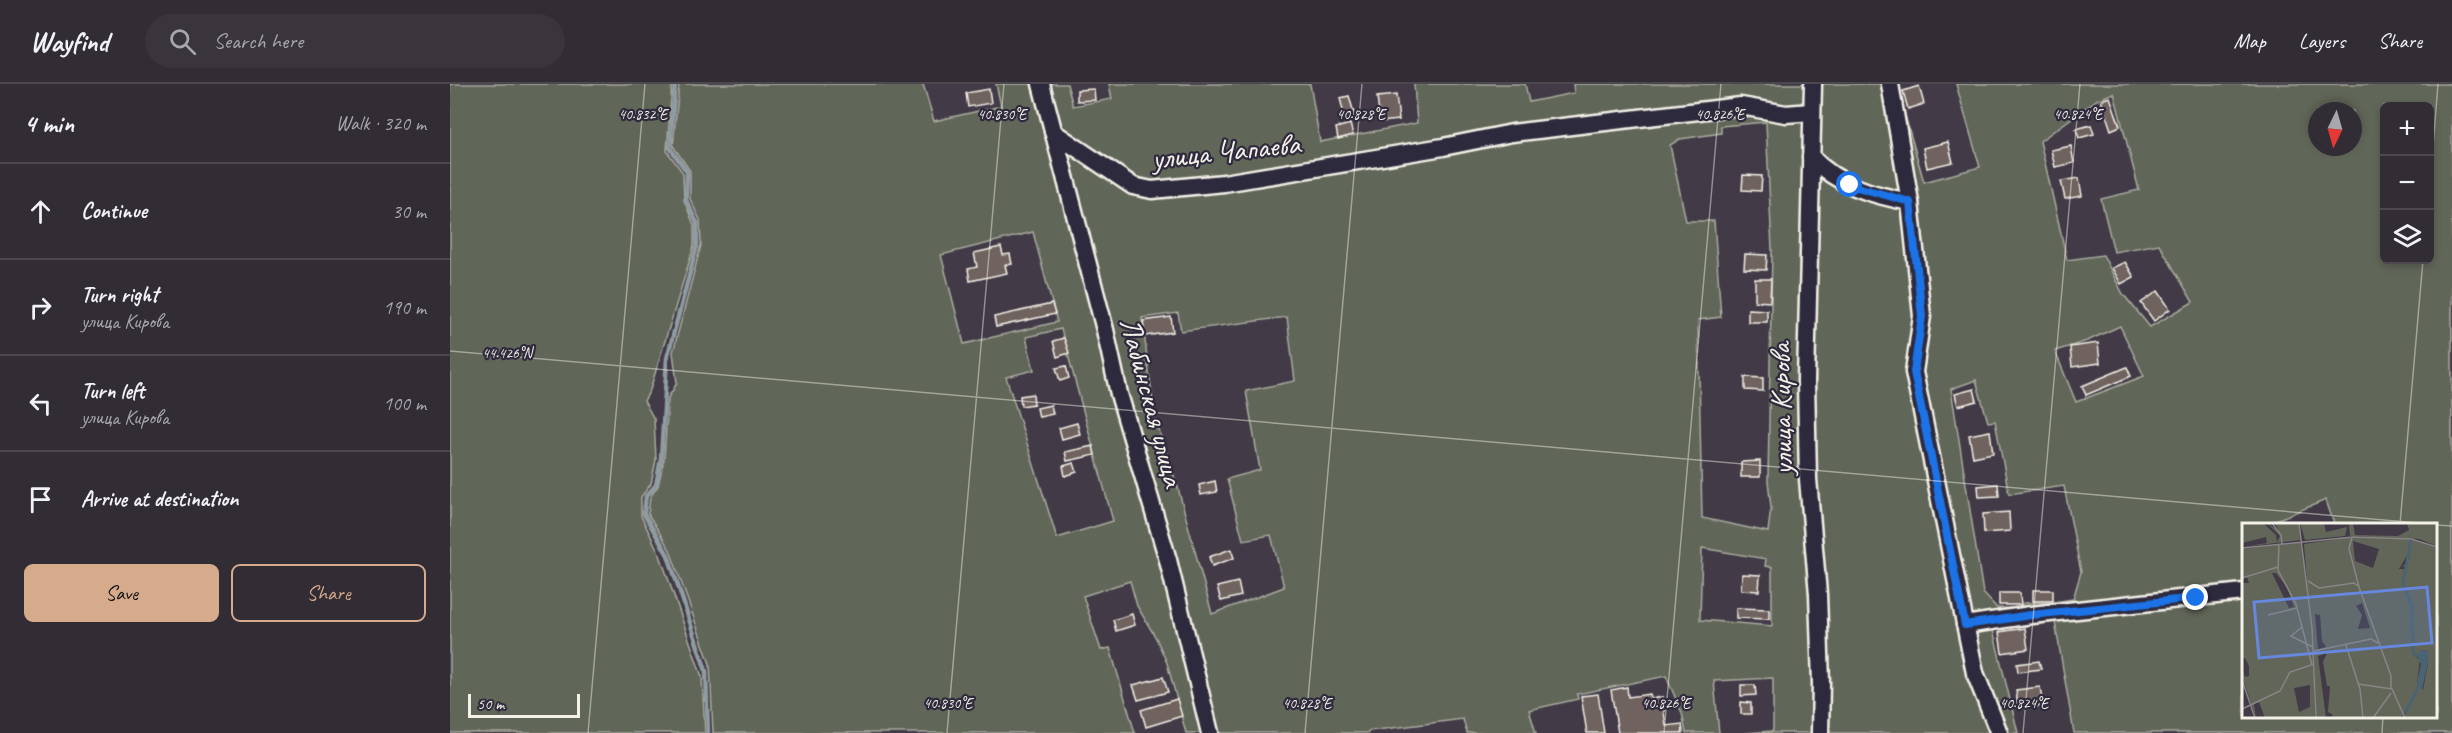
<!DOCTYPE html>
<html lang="en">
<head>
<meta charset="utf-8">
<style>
	:root { --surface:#322c35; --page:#3a343d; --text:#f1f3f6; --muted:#a8a7ad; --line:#4d4850; --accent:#d6ab8b }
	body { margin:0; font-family:Caveat,sans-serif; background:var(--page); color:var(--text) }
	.controls { position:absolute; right:18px; top:18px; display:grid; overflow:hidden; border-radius:9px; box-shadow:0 3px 9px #0003 }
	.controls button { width:54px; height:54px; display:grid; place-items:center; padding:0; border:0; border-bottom:2px solid var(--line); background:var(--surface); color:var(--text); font:30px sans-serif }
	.compass { position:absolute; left:1858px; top:18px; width:54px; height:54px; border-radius:50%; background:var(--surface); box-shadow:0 3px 9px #0003; rotate:185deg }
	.scale { position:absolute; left:18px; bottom:15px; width:112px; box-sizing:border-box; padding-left:6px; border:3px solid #f4f1e8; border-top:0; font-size:16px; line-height:21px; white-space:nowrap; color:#f4f1e8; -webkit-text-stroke:4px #2f2a3d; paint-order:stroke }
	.stop { position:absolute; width:18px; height:18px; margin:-14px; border:4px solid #1a73e8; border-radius:50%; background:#fff }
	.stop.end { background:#1a73e8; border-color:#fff; box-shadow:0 2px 6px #0008 }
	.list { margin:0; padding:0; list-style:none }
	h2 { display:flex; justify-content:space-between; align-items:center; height:78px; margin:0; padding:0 24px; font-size:26px }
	h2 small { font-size:20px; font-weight:400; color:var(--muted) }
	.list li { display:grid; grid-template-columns:39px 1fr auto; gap:18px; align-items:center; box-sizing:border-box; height:96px; padding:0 24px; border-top:2px solid var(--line) }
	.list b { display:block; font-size:22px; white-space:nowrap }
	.list p { margin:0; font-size:20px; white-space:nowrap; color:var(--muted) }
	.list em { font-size:20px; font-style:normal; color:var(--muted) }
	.actions { display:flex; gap:12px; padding:18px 24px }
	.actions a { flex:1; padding:14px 0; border:2px solid var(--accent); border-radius:9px; text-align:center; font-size:21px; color:var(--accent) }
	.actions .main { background:var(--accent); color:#111 }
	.icon { flex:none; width:33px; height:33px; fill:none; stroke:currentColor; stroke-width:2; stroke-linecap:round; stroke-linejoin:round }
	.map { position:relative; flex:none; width:2002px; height:649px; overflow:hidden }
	header { display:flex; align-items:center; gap:36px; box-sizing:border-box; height:84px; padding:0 30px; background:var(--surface); border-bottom:2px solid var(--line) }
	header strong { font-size:28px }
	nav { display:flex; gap:33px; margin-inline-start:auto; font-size:21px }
	.search { width:420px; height:54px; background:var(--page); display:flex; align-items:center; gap:15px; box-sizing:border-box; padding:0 21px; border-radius:33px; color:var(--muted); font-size:22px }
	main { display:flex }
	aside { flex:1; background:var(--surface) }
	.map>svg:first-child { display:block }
	.green { fill:#616659; stroke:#aaaca0; stroke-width:1.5; fill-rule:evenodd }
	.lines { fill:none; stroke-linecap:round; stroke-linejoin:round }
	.stream { stroke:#8f9ca2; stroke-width:4.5 }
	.building { fill:#6f635e; stroke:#f4f1e8; stroke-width:1.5 }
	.street-casing { stroke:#f4f1e8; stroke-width:21 }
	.street { stroke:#2f2a3d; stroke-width:16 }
	.route { stroke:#1a73e8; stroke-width:8 }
	.ticks { fill:none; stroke:#f4f1e8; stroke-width:1.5; stroke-opacity:0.45 }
	.labels { text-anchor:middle; stroke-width:4.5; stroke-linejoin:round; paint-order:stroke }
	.street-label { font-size:30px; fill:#f4f1e8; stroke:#2f2a3d }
	.inset-river { fill:none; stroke:#4b6474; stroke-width:3 }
	.inset-road { fill:none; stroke:#898487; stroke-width:1.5 }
	.view { fill:#6887de; fill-opacity:0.15; stroke:#6887de; stroke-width:3 }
	.inset-edge { fill:none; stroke:#f4f1e8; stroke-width:3 }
	.ticks-label { font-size:15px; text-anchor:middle; fill:#f4f1e8; stroke:#2f2a3d; stroke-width:4.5; stroke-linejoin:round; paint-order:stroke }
</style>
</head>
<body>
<header>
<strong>Wayfind</strong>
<div class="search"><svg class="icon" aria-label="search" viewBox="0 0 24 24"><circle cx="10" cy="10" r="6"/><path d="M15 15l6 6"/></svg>Search here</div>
<nav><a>Map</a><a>Layers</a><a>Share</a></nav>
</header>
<main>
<aside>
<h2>4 min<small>Walk · 320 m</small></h2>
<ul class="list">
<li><svg class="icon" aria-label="ahead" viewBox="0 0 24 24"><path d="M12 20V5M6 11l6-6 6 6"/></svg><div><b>Continue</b></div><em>30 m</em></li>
<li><svg class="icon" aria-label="right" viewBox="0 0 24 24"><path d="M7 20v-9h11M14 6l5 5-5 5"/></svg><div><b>Turn right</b><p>улица Кирова</p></div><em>190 m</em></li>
<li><svg class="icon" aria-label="left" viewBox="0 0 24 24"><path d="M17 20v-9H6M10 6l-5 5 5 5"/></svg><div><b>Turn left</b><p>улица Кирова</p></div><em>100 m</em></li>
<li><svg class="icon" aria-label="arrive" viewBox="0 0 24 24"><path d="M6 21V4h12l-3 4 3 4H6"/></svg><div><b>Arrive at destination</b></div></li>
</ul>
<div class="actions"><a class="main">Save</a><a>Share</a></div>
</aside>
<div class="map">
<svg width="2002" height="649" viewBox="0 0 2002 649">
	<rect width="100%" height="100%" fill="#423b47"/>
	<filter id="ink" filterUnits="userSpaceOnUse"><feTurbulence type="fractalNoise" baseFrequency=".0167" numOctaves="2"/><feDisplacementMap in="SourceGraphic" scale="12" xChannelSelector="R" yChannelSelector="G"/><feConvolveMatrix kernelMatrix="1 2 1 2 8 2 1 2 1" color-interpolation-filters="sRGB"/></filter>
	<g filter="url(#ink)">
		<g class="green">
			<path d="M0,0H222L217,67L233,89L234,116L244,141V162L200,306L194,317L204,335L206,376L201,400L191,413V432L210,471L252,593L255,649H0Z"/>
			<path d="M229,0H473L484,37L551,22L546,0H586L757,649H736L717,579L706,554L687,522L680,497L633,512L651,566L660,564L685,649H263L260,580L220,466L198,430L200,413L208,402L214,375L218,314L227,299L223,268L251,161L250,136L240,115V87L223,62ZM583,148L607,238L514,260L491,171ZM611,245L663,437L607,454L556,293L584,286L576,253Z"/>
			<path d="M595,0H617L623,22L662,15L659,0H860L870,58L967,39L964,0H1075L1079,18L1124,9L1123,0H1356V14L1346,23L1285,18L761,98L683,99L605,39Z"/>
			<path d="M1369,0H1435L1470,235L1461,288L1546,649H1376L1361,360Z"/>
			<path d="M1446,0L1474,98L1530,83L1506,0H2002V649H1624L1605,538L1543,546L1568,649H1556L1529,585L1468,287L1478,233ZM1664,9L1689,106L1651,115L1664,168L1709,160L1743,218L1700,243L1673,210L1653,171L1617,176L1590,57L1648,15ZM1934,22H1980V176H1934ZM1867,27H1903V63H1867ZM1670,242L1694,292L1626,318L1605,267L1637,257ZM1526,296L1538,338L1545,337L1559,410L1614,402L1631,488L1623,515L1604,518L1574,519L1569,524H1547L1533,509L1501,305ZM1876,416L1884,440H1986V632H1794V440H1816Z"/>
			<path d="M1287,27L1356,34L1351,123L1353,385L1365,563L1364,649H1295L1323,647V594L1264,597L1269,649H1236L1232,629L1216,592L1127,610L1128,615L1079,626L1086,649H1017L1013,635L919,647L918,649H765L609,56L683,105ZM1316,38L1322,166L1318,397L1321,423L1318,448L1252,434L1248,236L1271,233L1264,137H1236L1220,61L1230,55L1271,49V42ZM728,229L731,247L837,233L845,297L796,307L810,386L777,395L793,456L821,451L834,503L762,530L728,404L705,334L692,234ZM1252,464L1316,475L1315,482L1322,483V542L1250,536Z"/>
		</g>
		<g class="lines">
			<path class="stream" d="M225,0L220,64L237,88L236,116L247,139V162L217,274L211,374L206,401L196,412L194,430L218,471L256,587L258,649"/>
		</g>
		<g class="building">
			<path d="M1469,2L1474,20L1458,25L1453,7Z"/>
			<path d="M539,5L541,19L518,23L516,9Z"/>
			<path d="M644,5L645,16L627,17V6Z"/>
			<path d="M946,11L949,36L930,38L927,13Z"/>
			<path d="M899,12L905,33L895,35L890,14Z"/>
			<path d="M1660,13L1670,42L1661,46L1651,16Z"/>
			<path d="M900,40L903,51L888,55L886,44Z"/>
			<path d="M1641,41L1644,50L1629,54L1626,45Z"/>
			<path d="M1498,58L1503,78L1477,84L1473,64Z"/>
			<path d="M1621,62L1624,79L1605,83L1601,66Z"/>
			<path d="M1293,91L1312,92L1311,107L1292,106Z"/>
			<path d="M1629,94L1632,112L1615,115L1611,97Z"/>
			<path d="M551,163L553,171L560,170L562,180L555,181L557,189L520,197L518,185L527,183L524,169Z"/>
			<path d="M1295,170L1317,171L1316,186L1294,185Z"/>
			<path d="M1675,178L1684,193L1671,200L1662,184Z"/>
			<path d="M1305,195H1321L1320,218L1305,217Z"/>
			<path d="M1708,207L1720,225L1704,237L1691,219Z"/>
			<path d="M602,220L605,230L546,243L544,233Z"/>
			<path d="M1298,225L1317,226V238H1298Z"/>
			<path d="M721,233L723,248L695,252L693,237Z"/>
			<path d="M614,254L619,269L607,273L603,257Z"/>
			<path d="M1648,259L1650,279L1622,283L1620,263Z"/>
			<path d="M616,282L619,294L610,297L606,284Z"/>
			<path d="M1677,283L1681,292L1636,311L1632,302Z"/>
			<path d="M1295,293L1313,294V307L1295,306Z"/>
			<path d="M1524,305L1527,317L1508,322L1505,310Z"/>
			<path d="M583,310L584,320L571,322L570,312Z"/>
			<path d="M601,321L603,330L589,333L587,324Z"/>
			<path d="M627,339L630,350L612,355L609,344Z"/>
			<path d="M1540,347L1543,369L1523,373L1519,351Z"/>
			<path d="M643,362L645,371L617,377L615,368Z"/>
			<path d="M1310,377V393H1291V378Z"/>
			<path d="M624,379L627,388L615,392L613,382Z"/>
			<path d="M765,397L767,408L751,411L749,401Z"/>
			<path d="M1548,400L1549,412L1529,413L1528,402Z"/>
			<path d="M1559,428L1560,447L1534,449L1533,430Z"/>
			<path d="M781,465L784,474L762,482L759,473Z"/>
			<path d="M1292,490L1310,491L1309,507L1291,506Z"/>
			<path d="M788,498L791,512L771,517L767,503Z"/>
			<rect x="1583" y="506" width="20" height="11"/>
			<path d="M1549,509H1570L1571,521H1549Z"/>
			<path d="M1286,524L1319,525V535L1286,534Z"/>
			<path d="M682,530L685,541L666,547L663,536Z"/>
			<path d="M1575,544L1578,565L1552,569L1549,548Z"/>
			<path d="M1589,577L1591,585L1568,588L1567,580Z"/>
			<path d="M713,593L718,608L688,616L683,601Z"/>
			<path d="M1291,601H1305L1306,611L1291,612Z"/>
			<path d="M1177,603L1178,613L1200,610L1201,615L1212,613L1216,642L1232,640L1233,649H1168L1161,606Z"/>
			<path d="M1590,603L1593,622L1568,625L1566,606Z"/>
			<path d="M1148,610L1154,649H1137L1131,612Z"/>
			<path d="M727,615L732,632L696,643L691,626Z"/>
			<path d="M1291,618L1301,619V630H1291Z"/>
		</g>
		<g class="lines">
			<g class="street-casing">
				<g id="street">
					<path d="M591,0L655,246L669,310L718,476L760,649"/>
					<path d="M1363,0L1356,297L1358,395L1368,510L1371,599L1370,649"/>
					<path d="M1440,0L1460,118L1472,232L1464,288L1525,589L1549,649"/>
					<path d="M603,48L683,102L702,106L774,99L993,63L1062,49L1291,22L1336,30L1361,28"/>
					<path d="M1361,73C1387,101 1422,111 1460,118"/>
					<path d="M1515,541L1581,531L1794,508"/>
				</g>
			</g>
			<use href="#street" class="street"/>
		</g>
	</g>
	<g class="lines" filter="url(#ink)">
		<path class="route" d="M1400,101L1460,118L1472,232L1464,288L1515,541L1581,531L1746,514"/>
	</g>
	<path class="ticks" d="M1980,102L1988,0M0,267L1980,440M1950,440L1973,176M1986,441L2002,442M138,649L195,0M497,649L554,0M855,649L912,0M1214,649L1271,0M1573,649L1630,0M1932,649L1933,632"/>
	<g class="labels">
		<g class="street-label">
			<text transform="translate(776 67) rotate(-6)" y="10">улица Чапаева</text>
			<text transform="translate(702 318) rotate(75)" y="10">Лабинская улица</text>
			<text transform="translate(1331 325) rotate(-91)" y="10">улица Кирова</text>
		</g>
	</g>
	<g transform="translate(1792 439)">
		<rect width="195" height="195" fill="#423b47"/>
		<path d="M0,0L22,1L34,12L35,19L38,13L25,0L37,8L33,0H57L59,17L0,24L25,20L24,14L0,20ZM58,0H82L84,9L105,4L106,0L103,13L63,17ZM107,0H111L113,12L156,13L167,7L165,0H195V23L177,16L108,13ZM111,14L168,16L167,29L157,46H162L160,60L162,61L165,43L160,44L167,37L169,16L195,25V195H159L165,189L166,187L158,195H88L91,192L86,189L88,163H85L81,139L85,130L76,133L84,195H74L72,128L73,195H23L17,179L12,181L14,195L0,153V145L3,154L7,153V143L3,135L0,136V60H7L5,54H0V26L59,19L65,59L62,21ZM111,18L137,26L131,45L113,38ZM30,50H34L45,64L52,84L47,85ZM120,80L128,105L116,106L120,92L114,83ZM73,91L78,92L80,118L84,124L76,126ZM185,127L186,140L181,167L175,160L178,137L171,132L170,130L177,132L178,128ZM68,162V184L57,189L52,165Z" fill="#616659" fill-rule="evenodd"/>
		<path d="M185,127L187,134L180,167L175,160L179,141L175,133L178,128Z" fill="#4b6474"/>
		<path class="inset-river" d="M169,17L161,60L170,84L171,131L176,133M163,190L177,163"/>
		<path class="inset-road" d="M30,0L39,12L40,21M57,0L70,105L74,195M110,14L107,26L117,64L149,153V166M37,21L36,47L54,81L70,142M0,25L111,14L169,16L195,24M0,55L36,44M66,58L77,65L112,60L116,63M26,92L55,85M60,104L49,113L71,124M104,122L118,166L121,195M72,128L129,116L138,121M0,157L13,195M116,161L150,166L163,195M0,186L38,168L48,149L72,141M131,195L149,170"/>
		<path class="view" d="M185,64L190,120L17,135L12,79Z"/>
		<rect width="195" height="195" class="inset-edge"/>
	</g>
	<g class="ticks-label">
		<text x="1628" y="35">40.824°E</text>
		<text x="193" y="35">40.832°E</text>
		<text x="552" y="35">40.830°E</text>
		<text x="911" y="35">40.828°E</text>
		<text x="1270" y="35">40.826°E</text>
		<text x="57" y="274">44.426°N</text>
		<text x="498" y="624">40.830°E</text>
		<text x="857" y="624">40.828°E</text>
		<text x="1216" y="624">40.826°E</text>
		<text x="1574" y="624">40.824°E</text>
	</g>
</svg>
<div class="controls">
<button>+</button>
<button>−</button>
<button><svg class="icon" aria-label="layers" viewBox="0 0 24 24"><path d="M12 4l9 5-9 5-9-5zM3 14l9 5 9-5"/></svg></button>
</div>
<svg class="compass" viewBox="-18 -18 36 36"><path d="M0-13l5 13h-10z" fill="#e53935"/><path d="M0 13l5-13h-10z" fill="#a8a7ad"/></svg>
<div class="scale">50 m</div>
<div class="stop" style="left:1400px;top:101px"></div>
<div class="stop end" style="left:1746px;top:514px"></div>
</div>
</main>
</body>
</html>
